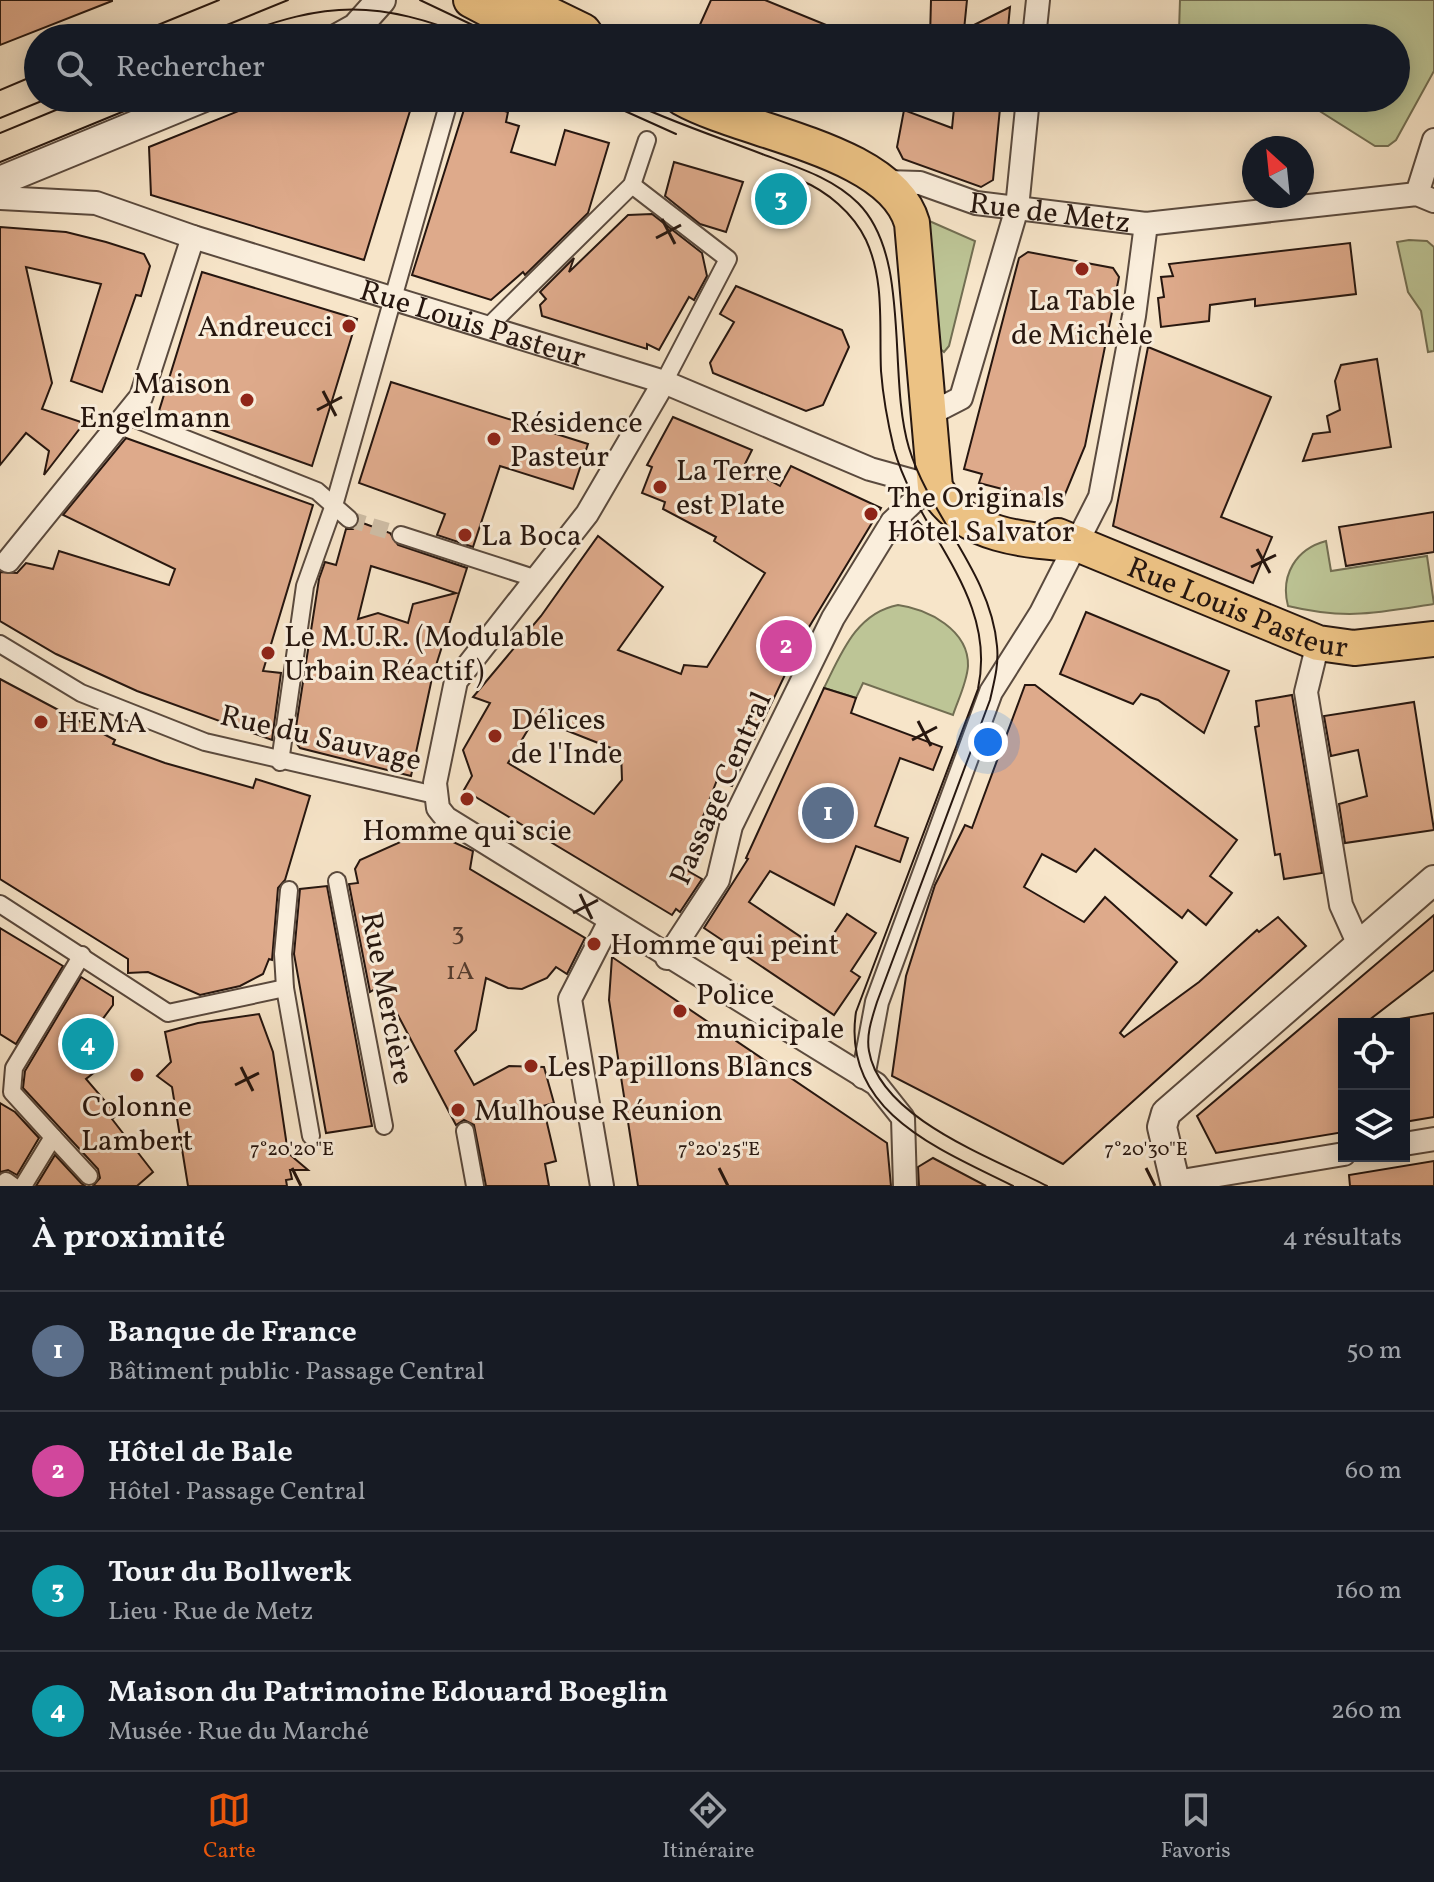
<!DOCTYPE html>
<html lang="fr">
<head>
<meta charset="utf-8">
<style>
	:root { --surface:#171b24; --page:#242831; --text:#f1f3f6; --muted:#9ea1a6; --line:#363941; --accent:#ea580c }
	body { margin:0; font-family:Vollkorn,serif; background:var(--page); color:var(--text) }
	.controls { position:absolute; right:24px; bottom:24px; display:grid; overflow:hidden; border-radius:0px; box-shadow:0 4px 20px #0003 }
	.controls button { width:72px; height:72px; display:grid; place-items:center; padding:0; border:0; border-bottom:2px solid var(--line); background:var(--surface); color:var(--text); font:40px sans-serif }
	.compass { position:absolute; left:1242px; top:136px; width:72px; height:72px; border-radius:50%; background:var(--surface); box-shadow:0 4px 20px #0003; rotate:333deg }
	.you { position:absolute; left:988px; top:742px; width:28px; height:28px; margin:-20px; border:6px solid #fff; border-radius:50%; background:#1a73e8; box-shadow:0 0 0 12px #1a73e833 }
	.badge { display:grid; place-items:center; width:52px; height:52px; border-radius:50%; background:var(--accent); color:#fff; font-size:26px; font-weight:700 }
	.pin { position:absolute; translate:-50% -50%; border:4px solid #fff; box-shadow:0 2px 8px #0006 }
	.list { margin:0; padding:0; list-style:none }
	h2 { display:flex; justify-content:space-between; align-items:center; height:104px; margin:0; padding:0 32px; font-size:34px }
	h2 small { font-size:26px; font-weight:400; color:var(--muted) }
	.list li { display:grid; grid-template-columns:52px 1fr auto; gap:24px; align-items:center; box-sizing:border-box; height:120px; padding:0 32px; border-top:2px solid var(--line) }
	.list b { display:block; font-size:30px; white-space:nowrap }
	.list p { margin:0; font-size:26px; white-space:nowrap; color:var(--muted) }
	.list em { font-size:26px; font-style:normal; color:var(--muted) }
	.icon { flex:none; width:44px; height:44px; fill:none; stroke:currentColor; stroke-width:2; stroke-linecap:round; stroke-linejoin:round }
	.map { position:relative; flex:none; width:1434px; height:1186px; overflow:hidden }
	.search { position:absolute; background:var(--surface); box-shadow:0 4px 20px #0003; left:24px; right:24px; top:24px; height:88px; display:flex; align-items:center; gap:20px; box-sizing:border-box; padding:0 28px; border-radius:44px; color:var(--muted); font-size:30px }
	.sheet { height:584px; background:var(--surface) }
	nav { display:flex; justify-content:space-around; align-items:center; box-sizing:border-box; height:112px; border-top:2px solid var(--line); background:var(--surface); font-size:22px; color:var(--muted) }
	nav a { display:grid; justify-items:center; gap:4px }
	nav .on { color:var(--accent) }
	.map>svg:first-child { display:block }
	.green { fill:#bdc596; stroke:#726e52; stroke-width:2 }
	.building { fill:#deaa8b; stroke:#26160f; stroke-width:2; fill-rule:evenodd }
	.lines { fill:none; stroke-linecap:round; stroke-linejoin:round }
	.pedestrian-tunnel { stroke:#cdbca4; stroke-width:16; stroke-dasharray:16 8; stroke-linecap:butt }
	.pedestrian-casing { stroke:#5a4a3e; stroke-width:20 }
	.minor-casing { stroke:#5a4a3e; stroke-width:26 }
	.tertiary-casing { stroke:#5a4a3e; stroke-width:32 }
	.primary-casing { stroke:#26160f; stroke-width:38 }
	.pedestrian { stroke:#faeedc; stroke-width:16 }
	.minor { stroke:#faeedc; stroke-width:22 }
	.tertiary { stroke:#faeedc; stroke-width:28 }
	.primary { stroke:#ecc284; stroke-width:34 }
	.tram { stroke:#26160f; stroke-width:2 }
	.ticks { fill:none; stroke:#26160f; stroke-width:3 }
	.poi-dot { fill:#8f2418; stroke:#faeedc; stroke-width:3 }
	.labels { text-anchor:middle; stroke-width:6; stroke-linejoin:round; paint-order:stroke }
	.number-label { font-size:26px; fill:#543b2e }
	.street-label { font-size:30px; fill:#26160f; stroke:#faeedc }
	.poi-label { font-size:30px; fill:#26160f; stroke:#faeedc; text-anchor:start }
	.ticks-label { font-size:20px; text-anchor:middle; fill:#26160f; stroke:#faeedc; stroke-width:6; stroke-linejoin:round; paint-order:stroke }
</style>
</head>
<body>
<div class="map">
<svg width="1434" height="1186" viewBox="0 0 1434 1186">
	<rect width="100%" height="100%" fill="#f7e5c9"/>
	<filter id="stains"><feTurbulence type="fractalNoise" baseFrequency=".0025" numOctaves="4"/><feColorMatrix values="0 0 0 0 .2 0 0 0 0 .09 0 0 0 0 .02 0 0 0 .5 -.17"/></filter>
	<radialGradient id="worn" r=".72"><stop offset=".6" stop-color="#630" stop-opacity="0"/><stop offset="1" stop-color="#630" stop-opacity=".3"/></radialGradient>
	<g class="green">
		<path d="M1180,0H1434V71L1396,140L1388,146H1375L1299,98H1396V38H1185L1179,31Z"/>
		<path d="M927,220L975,241L949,346L944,352L938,347Z"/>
		<path d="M1409,240L1427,241L1434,247V351L1428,352L1421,311L1408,292L1397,242Z"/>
		<path d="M1326,541L1331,571L1427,556L1434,604C1376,613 1346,620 1288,606C1280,575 1296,549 1326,541Z"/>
		<path d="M898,605C928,609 969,630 968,666C967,682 958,700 953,715L863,683L856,698L824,688C841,654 856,613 898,605Z"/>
	</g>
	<g class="building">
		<path d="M0,0H112V1L0,45Z"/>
		<path d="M711,0H765L858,38H694Z"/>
		<path d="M931,0H967L964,30L1010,7L1008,28L998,36L950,32L949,38H930Z"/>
		<path d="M271,98H414L364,260L151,195L149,147Z"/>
		<path d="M955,98H1001L993,180L981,187L903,159L897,147L904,110L952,128Z"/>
		<path d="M467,100L508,112L506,122L519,126L511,152L555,165L565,130L609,143L588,213L525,275L523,272L491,300L412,275Z"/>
		<path d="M674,162L743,182L726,232L700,224L665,196Z"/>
		<path d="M652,214L702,253L707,276L694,300L689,297L659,350L647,344V349L542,316L540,305L546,299L540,292L574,258L569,272L628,215Z"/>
		<path d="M0,227L66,232L106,242L144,254L150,266L141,296L136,295L102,392L71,381L101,284L26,267L52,383L42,409L84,423L44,475L49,451L26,433L0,465Z"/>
		<path d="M1350,243L1356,294L1255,306V299L1210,305L1209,321L1161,327L1158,298L1164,297L1161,277L1173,276L1169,264Z"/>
		<path d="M1028,252L1113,268L1119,277L1085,446L1061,504L1031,496L1029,500L1009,495L1010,491L979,483L982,474L964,469L1019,258Z"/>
		<path d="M202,272L357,319L312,466L159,411Z"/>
		<path d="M736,286L842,330L849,347L823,405L806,411L713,373L710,363L734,322L720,314Z"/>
		<path d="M1148,347L1271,397L1221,517L1272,537L1253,583L1113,526Z"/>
		<path d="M1377,359L1391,447L1303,461L1313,434L1330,432L1327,416L1340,410L1335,381L1341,365Z"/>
		<path d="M391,382L588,444L573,489L500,466L473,547L437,535L445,514L359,483Z"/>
		<path d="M673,417L752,450L744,466L780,486L791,466L881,508L803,637L732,786L717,780L702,819L714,825L688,871L702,879L680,912L676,909L672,915L464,790L472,776L463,750L490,703L473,697L541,616L598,536L663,587L618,650L681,674L684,665L707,667L727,635L765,573L714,541L716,537L663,509L665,502L642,493L652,467L647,465ZM535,718L621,752L622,780L594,814L508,763Z"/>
		<path d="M126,438L313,505L263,671L281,673L272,740L137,691L56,654L0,621V572L17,573L26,563L53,569L59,551L169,585L175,569L63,515Z"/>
		<path d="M1434,512V552L1346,566L1339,527Z"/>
		<path d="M360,522L390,533L398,545L467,568L432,678L411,776L300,748L294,740L319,579L325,562L336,565L346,529H353ZM371,566L429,584L456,593L413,604L408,623L378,613L358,619Z"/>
		<path d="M1086,612L1229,671L1204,733L1158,700L1141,694L1133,704L1060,674Z"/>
		<path d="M0,679L115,740L113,744L165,763L253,788L256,779L310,796L285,880L278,888L272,960L269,959L263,974L240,986L200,995L148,972L128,973V959L0,879Z"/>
		<path d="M1025,685H1035L1237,840L1210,876L1232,893L1206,925L1188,910L1182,918L1095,849L1076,872L1042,854L1024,887L1084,922L1105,897L1177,962L1120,1033L1124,1037L1199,982L1257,930L1259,932L1278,917L1306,946L1063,1164L892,1076L906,976L935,885L965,825L972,828Z"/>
		<path d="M824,688L856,698L851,713L942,747L933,770L900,758L875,826L908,838L900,862L856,846L834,905L770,871L749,902L822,951L847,914L876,933L851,971L860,977L834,1015L704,928L748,859L746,858Z"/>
		<path d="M1292,695L1322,873L1284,879L1280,854L1275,855L1255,727L1259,726L1256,701Z"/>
		<path d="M1414,702L1434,830L1345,843L1339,804L1367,796L1358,750L1331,756L1324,716Z"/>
		<path d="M427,830L473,851L470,869L585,938L567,974L556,967L547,978L522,989L508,988L486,978L476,1030L455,1051L474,1085L509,1066L544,1067L554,1103L543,1106L556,1161L545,1164L549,1186H486L474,1125L464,1120L456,1125L382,985L370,992L349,884L358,883L355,869L360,860Z"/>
		<path d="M327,886L372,1126L326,1133L294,954L300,889Z"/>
		<path d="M1434,915V970L1364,1024H1344V1132L1216,1153L1197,1116Z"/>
		<path d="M0,928L63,966L16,1044L0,1034Z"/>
		<path d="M612,957L887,1143L891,1186H638L609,1000Z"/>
		<path d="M81,977L113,997V1005L99,1024L104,1035L89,1056L100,1068L86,1079L117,1115L112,1119L153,1172L137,1186H93L100,1178L98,1169L23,1088L25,1071Z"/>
		<path d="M1434,1013V1117L1404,1122V1024L1394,1020Z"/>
		<path d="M259,1014L273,1052L288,1153L308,1170H290L292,1179L286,1180L287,1186H188L172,1087L157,1076L171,1062L165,1032L198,1023Z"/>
		<path d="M0,1103L15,1112L39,1138L17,1175L8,1170L0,1172Z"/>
		<path d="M55,1155L81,1183L85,1186H36Z"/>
		<path d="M933,1158L986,1186H919L918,1167Z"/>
		<path d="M1434,1161V1186H1350L1349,1175Z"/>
	</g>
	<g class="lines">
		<path class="pedestrian-tunnel" d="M349,519L401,535"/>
		<g class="pedestrian-casing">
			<g id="pedestrian">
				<path d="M632,185L728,259L664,382"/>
				<path d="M487,328L632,185L647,140"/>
				<path d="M128,416L317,491L349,519"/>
				<path d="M401,535L537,579"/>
				<path d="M0,644L81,693L205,742L435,795"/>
				<path d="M280,762L305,586L335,502L450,98"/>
				<path d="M337,881L384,1126"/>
				<path d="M289,890L283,954L285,988L311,1136"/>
				<path d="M0,904L168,1013L285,988"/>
				<path d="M465,1131L475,1186"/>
				<path d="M53,1137L89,1176"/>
				<path d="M6,1181L13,1186"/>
				<path d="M23,1186L53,1137L12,1092L14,1068L82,955"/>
			</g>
		</g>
		<g class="minor-casing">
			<g id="minor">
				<path d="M1034,38L1038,0"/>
				<path id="s1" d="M886,182L920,183L976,203L1146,224L1417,194L1434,201"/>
				<path d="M1417,194L1434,140"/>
				<path id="s2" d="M0,198L96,203L193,237L664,382L870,469L935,487"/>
				<path d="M664,382L587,514L456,681L435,783L438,808L446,818L876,1084L903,1118L905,1186"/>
				<path d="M928,415L961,398L1017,208L1028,98"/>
				<path d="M8,561L141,397L193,237"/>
				<path d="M1318,643L1306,692L1341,905L1359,945"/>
				<path d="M667,958L718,880L731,826L833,618L892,522L915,500L935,487"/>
				<path d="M863,1077L877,1002L991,692L1041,613L1100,497L1134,316L1146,224"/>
				<path d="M1404,1144L1434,1139"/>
				<path d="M1176,1182L1344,1154"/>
				<path d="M602,1186L570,999L610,921"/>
			</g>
		</g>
		<g class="tertiary-casing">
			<g id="tertiary">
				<path d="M338,38L356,28L381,0"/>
				<path d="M0,181L202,98"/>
				<path d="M1176,1186L1162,1127L1166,1113L1434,880"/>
			</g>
		</g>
		<g class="primary-casing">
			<g id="primary">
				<path d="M471,0L543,38"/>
				<path d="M519,0L583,31L588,38"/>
				<path d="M682,98C744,133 891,149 912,223L935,487C962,537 1028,541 1079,544"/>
				<path id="s3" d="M1058,536L1318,643L1354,648L1434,639"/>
			</g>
		</g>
		<use href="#pedestrian" class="pedestrian"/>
		<use href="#minor" class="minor"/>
		<use href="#tertiary" class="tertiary"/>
		<use href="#primary" class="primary"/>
		<g class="tram">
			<path d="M420,0L500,38"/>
			<path d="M304,37L356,28L438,38"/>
			<path d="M126,38L219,0"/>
			<path d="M195,38L288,0"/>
			<path d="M231,38C328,0 377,0 474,38"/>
			<path d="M0,90L38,74"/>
			<path d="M596,98L676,134"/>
			<path d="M621,98C666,120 715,136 762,154C796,167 832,177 858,203C912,257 887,375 909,448C930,517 991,573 997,646C999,665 994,682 990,700L877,1002C872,1018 866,1035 869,1051C880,1118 993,1158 1047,1186"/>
			<path d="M0,118L49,98"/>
			<path d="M0,133L85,98"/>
			<path d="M0,162L156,98"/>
			<path d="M800,180C827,191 853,213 866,240C885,281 879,327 881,371C883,397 888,424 894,449C918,534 998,595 978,689L856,1012C841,1112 939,1149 1013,1186"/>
		</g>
	</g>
	<path class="ticks" d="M662,219L675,244M656,238L681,225M323,391L336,416M317,410L342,397M1257,549L1270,573M1251,567L1276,555M918,721L931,746M912,740L937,727M580,894L592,919M573,913L598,900M241,1067L253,1091M235,1085L259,1073M292,1168L301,1186M719,1168L728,1186M1146,1168L1155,1186"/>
	<g class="poi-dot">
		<circle cx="1082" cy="269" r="8"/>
		<circle cx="349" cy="326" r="8"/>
		<circle cx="247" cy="400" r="8"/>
		<circle cx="494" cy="439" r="8"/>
		<circle cx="660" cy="487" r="8"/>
		<circle cx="871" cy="514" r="8"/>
		<circle cx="465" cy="535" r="8"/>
		<circle cx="268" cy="653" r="8"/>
		<circle cx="41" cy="722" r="8"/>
		<circle cx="495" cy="736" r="8"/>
		<circle cx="467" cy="799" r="8"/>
		<circle cx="594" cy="944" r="8"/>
		<circle cx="680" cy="1011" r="8"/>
		<circle cx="531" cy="1066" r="8"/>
		<circle cx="137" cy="1075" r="8"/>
		<circle cx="458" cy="1110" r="8"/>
	</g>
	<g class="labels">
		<g class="number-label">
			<text x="458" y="940">3</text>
			<text x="460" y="979">1A</text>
		</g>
		<g class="street-label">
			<text dy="10" stroke="none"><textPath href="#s1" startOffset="168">Rue de Metz</textPath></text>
			<text dy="10" stroke="none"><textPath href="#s2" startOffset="492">Rue Louis Pasteur</textPath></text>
			<text dy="10" stroke="none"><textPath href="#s3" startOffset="194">Rue Louis Pasteur</textPath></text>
			<text transform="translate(321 737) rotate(13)" y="10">Rue du Sauvage</text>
			<text transform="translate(720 788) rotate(-66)" y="10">Passage Central</text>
			<text transform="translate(388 998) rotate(79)" y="10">Rue Mercière</text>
		</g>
		<g class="poi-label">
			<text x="1082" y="310" text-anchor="middle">La Table<tspan x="1082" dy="34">de Michèle</tspan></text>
			<text x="333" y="336" text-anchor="end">Andreucci</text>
			<text x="231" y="393" text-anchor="end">Maison<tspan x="231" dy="34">Engelmann</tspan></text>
			<text x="510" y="432">Résidence<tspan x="510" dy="34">Pasteur</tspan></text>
			<text x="676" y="480">La Terre<tspan x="676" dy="34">est Plate</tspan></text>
			<text x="887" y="507">The Originals<tspan x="887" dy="34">Hôtel Salvator</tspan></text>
			<text x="481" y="545">La Boca</text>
			<text x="284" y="646">Le M.U.R. (Modulable<tspan x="284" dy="34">Urbain Réactif)</tspan></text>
			<text x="511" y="729">Délices<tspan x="511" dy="34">de l'Inde</tspan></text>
			<text x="57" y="732">HEMA</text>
			<text x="467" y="840" text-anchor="middle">Homme qui scie</text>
			<text x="610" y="954">Homme qui peint</text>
			<text x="696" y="1004">Police<tspan x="696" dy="34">municipale</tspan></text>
			<text x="547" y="1076">Les Papillons Blancs</text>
			<text x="137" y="1116" text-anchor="middle">Colonne<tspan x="137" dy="34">Lambert</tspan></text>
			<text x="474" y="1120">Mulhouse Réunion</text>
		</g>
	</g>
	<g class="ticks-label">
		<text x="292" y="1155">7°20'20"E</text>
		<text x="719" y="1155">7°20'25"E</text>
		<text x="1146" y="1155">7°20'30"E</text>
	</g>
	<rect width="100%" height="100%" filter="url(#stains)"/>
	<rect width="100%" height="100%" fill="url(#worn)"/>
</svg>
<div class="controls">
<button><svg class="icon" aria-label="locate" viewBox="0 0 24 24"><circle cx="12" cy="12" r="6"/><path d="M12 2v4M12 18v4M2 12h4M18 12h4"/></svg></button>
<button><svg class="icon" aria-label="layers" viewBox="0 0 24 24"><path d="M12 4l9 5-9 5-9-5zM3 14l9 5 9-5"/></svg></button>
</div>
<svg class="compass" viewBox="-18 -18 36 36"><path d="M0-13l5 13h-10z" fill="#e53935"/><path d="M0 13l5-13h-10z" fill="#9ea1a6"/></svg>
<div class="you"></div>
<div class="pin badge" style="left:828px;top:813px;background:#5c6f8a">1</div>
<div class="pin badge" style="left:786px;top:646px;background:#d1479c">2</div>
<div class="pin badge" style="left:781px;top:199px;background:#0f9aa8">3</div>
<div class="pin badge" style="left:88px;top:1044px;background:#0f9aa8">4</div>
<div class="search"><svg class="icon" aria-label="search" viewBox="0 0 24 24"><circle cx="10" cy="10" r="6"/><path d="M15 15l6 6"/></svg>Rechercher</div>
</div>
<section class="sheet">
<h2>À proximité<small>4 résultats</small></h2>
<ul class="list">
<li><span class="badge" style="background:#5c6f8a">1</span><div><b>Banque de France</b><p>Bâtiment public · Passage Central</p></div><em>50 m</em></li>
<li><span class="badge" style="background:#d1479c">2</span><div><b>Hôtel de Bale</b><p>Hôtel · Passage Central</p></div><em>60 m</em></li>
<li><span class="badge" style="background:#0f9aa8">3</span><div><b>Tour du Bollwerk</b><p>Lieu · Rue de Metz</p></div><em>160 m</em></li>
<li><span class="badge" style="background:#0f9aa8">4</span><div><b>Maison du Patrimoine Edouard Boeglin</b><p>Musée · Rue du Marché</p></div><em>260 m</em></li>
</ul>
</section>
<nav>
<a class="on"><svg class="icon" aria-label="map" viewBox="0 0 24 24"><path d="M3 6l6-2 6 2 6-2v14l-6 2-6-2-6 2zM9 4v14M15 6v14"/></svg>Carte</a>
<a><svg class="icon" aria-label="directions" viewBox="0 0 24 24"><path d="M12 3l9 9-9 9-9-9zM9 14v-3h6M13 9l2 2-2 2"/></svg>Itinéraire</a>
<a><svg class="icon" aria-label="saved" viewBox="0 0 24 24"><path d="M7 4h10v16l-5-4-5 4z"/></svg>Favoris</a>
</nav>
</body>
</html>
